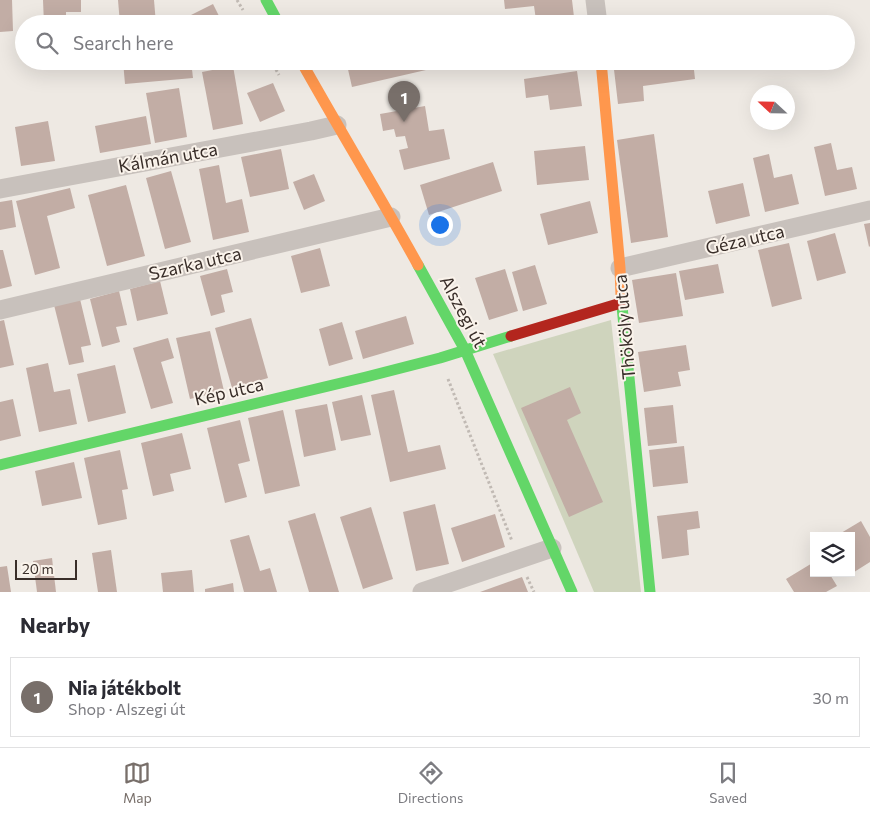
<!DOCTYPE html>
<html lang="en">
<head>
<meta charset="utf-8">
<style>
	:root { --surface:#fff; --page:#f7f7f7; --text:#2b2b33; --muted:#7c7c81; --line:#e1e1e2; --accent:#786f6a }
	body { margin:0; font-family:Commissioner,sans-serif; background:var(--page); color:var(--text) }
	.controls { position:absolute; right:15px; bottom:15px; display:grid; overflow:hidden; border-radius:0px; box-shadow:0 5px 20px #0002 }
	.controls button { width:45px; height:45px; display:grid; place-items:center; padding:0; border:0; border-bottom:1px solid var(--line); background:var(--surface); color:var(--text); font:25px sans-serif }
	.compass { position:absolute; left:750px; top:85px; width:45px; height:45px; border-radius:50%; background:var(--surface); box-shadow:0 5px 20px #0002; rotate:292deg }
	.scale { position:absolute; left:15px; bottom:12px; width:62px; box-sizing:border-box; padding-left:5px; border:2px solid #392e29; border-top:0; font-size:14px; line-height:18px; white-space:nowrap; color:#392e29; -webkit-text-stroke:4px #faf3eb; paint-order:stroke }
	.you { position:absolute; left:439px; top:224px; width:18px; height:18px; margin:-12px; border:4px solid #fff; border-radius:50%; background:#1a73e8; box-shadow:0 0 0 8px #1a73e833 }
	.badge { display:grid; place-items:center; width:32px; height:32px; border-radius:50%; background:var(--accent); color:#fff; font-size:16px; font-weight:700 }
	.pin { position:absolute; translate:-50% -41px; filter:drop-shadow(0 1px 2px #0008) }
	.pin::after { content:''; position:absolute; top:26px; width:18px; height:15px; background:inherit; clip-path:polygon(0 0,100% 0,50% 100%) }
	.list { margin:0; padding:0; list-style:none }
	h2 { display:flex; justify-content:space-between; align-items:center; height:65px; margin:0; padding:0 20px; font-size:21px }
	h2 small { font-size:16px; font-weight:400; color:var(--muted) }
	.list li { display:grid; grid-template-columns:32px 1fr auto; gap:15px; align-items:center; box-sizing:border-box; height:80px; margin:0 10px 10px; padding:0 10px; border:1px solid var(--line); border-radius:0px }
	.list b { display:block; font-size:19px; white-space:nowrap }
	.list p { margin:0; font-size:16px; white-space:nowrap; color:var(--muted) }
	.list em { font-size:16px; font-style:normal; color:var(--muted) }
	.icon { flex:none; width:28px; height:28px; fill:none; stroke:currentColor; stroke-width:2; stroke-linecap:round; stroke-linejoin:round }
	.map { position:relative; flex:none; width:870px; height:592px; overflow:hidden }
	.search { position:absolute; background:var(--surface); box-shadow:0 5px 20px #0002; left:15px; right:15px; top:15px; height:55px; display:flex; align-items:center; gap:12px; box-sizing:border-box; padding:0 18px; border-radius:28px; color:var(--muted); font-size:19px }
	.sheet { height:155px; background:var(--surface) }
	nav { display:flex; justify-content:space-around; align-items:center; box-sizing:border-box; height:70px; border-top:1px solid var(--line); background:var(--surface); font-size:14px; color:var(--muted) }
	nav a { display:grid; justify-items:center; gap:2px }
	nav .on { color:var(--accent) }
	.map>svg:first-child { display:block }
	.green { fill:#cfd4bd }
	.building { fill:#c2ada5 }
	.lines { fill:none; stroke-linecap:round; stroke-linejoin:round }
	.path { stroke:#c1bab4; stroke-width:3; stroke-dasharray:2.5 2.5; stroke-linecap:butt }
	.street { stroke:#c8c1bc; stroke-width:19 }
	.fast { stroke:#63d668; stroke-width:11 }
	.slow { stroke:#ff974d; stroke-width:11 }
	.jam { stroke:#b3261e; stroke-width:11 }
	.labels { text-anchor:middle; stroke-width:4; stroke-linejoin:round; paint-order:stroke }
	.street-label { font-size:18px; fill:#392e29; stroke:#faf3eb }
</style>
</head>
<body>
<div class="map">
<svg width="870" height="592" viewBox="0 0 870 592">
	<rect width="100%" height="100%" fill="#eee9e3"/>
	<path class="green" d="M611,320L641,592H594L493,354Z"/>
	<g class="building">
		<path d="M0,0H12L13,31L0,32Z"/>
		<path d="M43,0H81V12H66V24H44Z"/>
		<path d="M118,0H154L156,24H120Z"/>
		<path d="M504,0H572L574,17L536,20L534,6L505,9Z"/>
		<path d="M213,4L223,24H191L187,17Z"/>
		<path d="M123,61H191L193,78L125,84Z"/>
		<path d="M364,61H438L439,67L352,87L347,65Z"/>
		<path d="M613,61H693L695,79L643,86L644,101L618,104Z"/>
		<path d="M233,66L243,124L213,130L202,72Z"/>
		<path d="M577,71L582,106L550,110L548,95L526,98L524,79Z"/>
		<path d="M273,83L285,111L260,122L247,93Z"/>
		<path d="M179,88L187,137L155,143L146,93Z"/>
		<path d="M425,106L429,131L444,129L450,159L404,170L399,150L408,148L405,136L396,137L394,129L383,131L380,114Z"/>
		<path d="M146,116L151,144L100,153L95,126Z"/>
		<path d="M48,121L55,161L21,166L15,127Z"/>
		<path d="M654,134L668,237L631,243L617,140Z"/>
		<path d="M831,143L837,170L852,167L857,189L825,196L814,147Z"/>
		<path d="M585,146L589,180L537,185L534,151Z"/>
		<path d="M281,149L289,189L250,197L241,157Z"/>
		<path d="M769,154L774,178L792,174L799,204L765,212L753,158Z"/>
		<path d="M493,162L502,191L429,215L420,185Z"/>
		<path d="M219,165L226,203L242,199L249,232L213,240L199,169Z"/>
		<path d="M171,171L191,242L165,249L146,178Z"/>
		<path d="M314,174L325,201L304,210L293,182Z"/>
		<path d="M743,183L750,216L716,224L708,191Z"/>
		<path d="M126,185L145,256L107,266L88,195Z"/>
		<path d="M70,188L75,208L47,216L60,268L35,275L16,201Z"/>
		<path d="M12,200L16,227L0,230V202Z"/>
		<path d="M590,201L598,233L548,245L540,214Z"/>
		<path d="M870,223V246L869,247L864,224Z"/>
		<path d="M835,233L846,273L817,281L807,241Z"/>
		<path d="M789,243L802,299L772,307L758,250Z"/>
		<path d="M320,248L330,286L301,293L291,256Z"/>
		<path d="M0,250H3L12,286L0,289Z"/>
		<path d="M718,264L724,293L685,300L679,271Z"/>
		<path d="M535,265L547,304L523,311L512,272Z"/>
		<path d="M227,269L233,292L221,295L225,312L211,316L200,276Z"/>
		<path d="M505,269L518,311L489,320L475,278Z"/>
		<path d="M676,273L683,316L639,323L632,280Z"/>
		<path d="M160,281L168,314L137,321L130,289Z"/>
		<path d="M119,291L127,325L116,327L120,342L102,347L90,299Z"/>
		<path d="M80,299L91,345L81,347L84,362L69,365L54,305Z"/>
		<path d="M406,316L414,344L363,359L355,331Z"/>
		<path d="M251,318L268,378L232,388L215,328Z"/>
		<path d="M4,320L14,365L0,368V321Z"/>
		<path d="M342,322L353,359L329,366L319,329Z"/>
		<path d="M210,331L224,391L190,399L176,338Z"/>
		<path d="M168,338L174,358L161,362L173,403L151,409L133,348Z"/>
		<path d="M686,345L690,370L678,372L681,386L644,392L638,352Z"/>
		<path d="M48,363L54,392L70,389L77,424L39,432L26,368Z"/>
		<path d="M115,365L126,413L88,422L77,374Z"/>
		<path d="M570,387L581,413L567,420L603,502L569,517L521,408Z"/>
		<path d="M394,390L408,452L440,445L446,469L390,482L371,395Z"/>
		<path d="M362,395L371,435L341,441L332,402Z"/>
		<path d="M13,399L21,436L0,441V402Z"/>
		<path d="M327,404L336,450L304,457L295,410Z"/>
		<path d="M673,405L677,443L648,446L644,408Z"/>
		<path d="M283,410L300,486L265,494L248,418Z"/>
		<path d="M240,420L250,461L238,464L247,497L225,503L207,428Z"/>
		<path d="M182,433L191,469L170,474L174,491L153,496L141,443Z"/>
		<path d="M684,446L688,483L653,487L649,450Z"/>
		<path d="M120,450L128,489L122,490L127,519L98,525L84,458Z"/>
		<path d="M74,462L82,498L42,506L35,471Z"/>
		<path d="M435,504L449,564L416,571L403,512Z"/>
		<path d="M371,507L393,579L363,589L340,517Z"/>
		<path d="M698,511L700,528L687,530L689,555L662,559L657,516Z"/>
		<path d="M315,513L339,592H309L288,521Z"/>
		<path d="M495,514L505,547L462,562L451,528Z"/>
		<path d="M861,521L870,537V562L851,574V536H836Z"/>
		<path d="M249,535L260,571L270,568L277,592H244L230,540Z"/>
		<path d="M111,550L117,592H98L92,553Z"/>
		<path d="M52,558L56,592H37L33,561Z"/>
		<path d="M814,562V573H829L837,586L826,592H794L786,579Z"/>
		<path d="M7,566L11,592H0V567Z"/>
		<path d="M192,570L194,592H163L161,573Z"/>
		<path d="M522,577L528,592H480Z"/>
		<path d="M233,583L234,592H205V589Z"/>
	</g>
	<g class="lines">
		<g class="path">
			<path d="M237,0L243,10"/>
			<path d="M271,61L279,75"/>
			<path d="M448,379L512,541"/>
			<path d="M527,577L534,592"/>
		</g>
		<g class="street">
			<path d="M595,0L598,24"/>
			<path d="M0,189L311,131L337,125"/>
			<path d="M620,268L870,210"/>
			<path d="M0,310L391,217"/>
			<path d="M422,592L552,548"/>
		</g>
		<g class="fast">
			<path d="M266,0L279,24"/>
			<path d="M418,265L465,350L572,592"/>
			<path d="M621,296L650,592"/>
			<path d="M0,465L366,377L440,358L511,336"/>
		</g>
		<g class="slow">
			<path d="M301,61C339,129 380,196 418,265"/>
			<path d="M601,61L620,268L621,296"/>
		</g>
		<path class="jam" d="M511,336L621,303"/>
	</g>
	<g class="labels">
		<g class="street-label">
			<text transform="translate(168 158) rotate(-10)" y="6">Kálmán utca</text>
			<text transform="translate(745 240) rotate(-13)" y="6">Géza utca</text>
			<text transform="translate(195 264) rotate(-13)" y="6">Szarka utca</text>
			<text transform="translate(463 312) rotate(62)" y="6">Alszegi út</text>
			<text transform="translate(625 327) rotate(-95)" y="6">Thököly utca</text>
			<text transform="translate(229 392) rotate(-13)" y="6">Kép utca</text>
		</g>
	</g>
</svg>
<div class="controls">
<button><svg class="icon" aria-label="layers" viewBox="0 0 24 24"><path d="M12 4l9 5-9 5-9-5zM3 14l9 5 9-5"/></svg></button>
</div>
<svg class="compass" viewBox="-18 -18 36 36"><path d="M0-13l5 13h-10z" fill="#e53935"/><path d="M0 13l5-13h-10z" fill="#7c7c81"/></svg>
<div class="scale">20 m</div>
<div class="you"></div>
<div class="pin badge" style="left:404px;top:122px">1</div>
<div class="search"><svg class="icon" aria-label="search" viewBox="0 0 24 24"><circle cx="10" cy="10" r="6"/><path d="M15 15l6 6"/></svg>Search here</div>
</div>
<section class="sheet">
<h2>Nearby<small></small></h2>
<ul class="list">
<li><span class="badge">1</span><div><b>Nia játékbolt</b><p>Shop · Alszegi út</p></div><em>30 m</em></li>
</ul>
</section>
<nav>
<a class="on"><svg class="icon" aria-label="map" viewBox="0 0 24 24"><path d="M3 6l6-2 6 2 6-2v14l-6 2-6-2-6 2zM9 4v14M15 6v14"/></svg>Map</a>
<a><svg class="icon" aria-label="directions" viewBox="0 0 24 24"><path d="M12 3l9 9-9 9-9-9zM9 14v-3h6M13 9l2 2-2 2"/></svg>Directions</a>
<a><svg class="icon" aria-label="saved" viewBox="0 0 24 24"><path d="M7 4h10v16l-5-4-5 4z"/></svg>Saved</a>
</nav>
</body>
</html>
